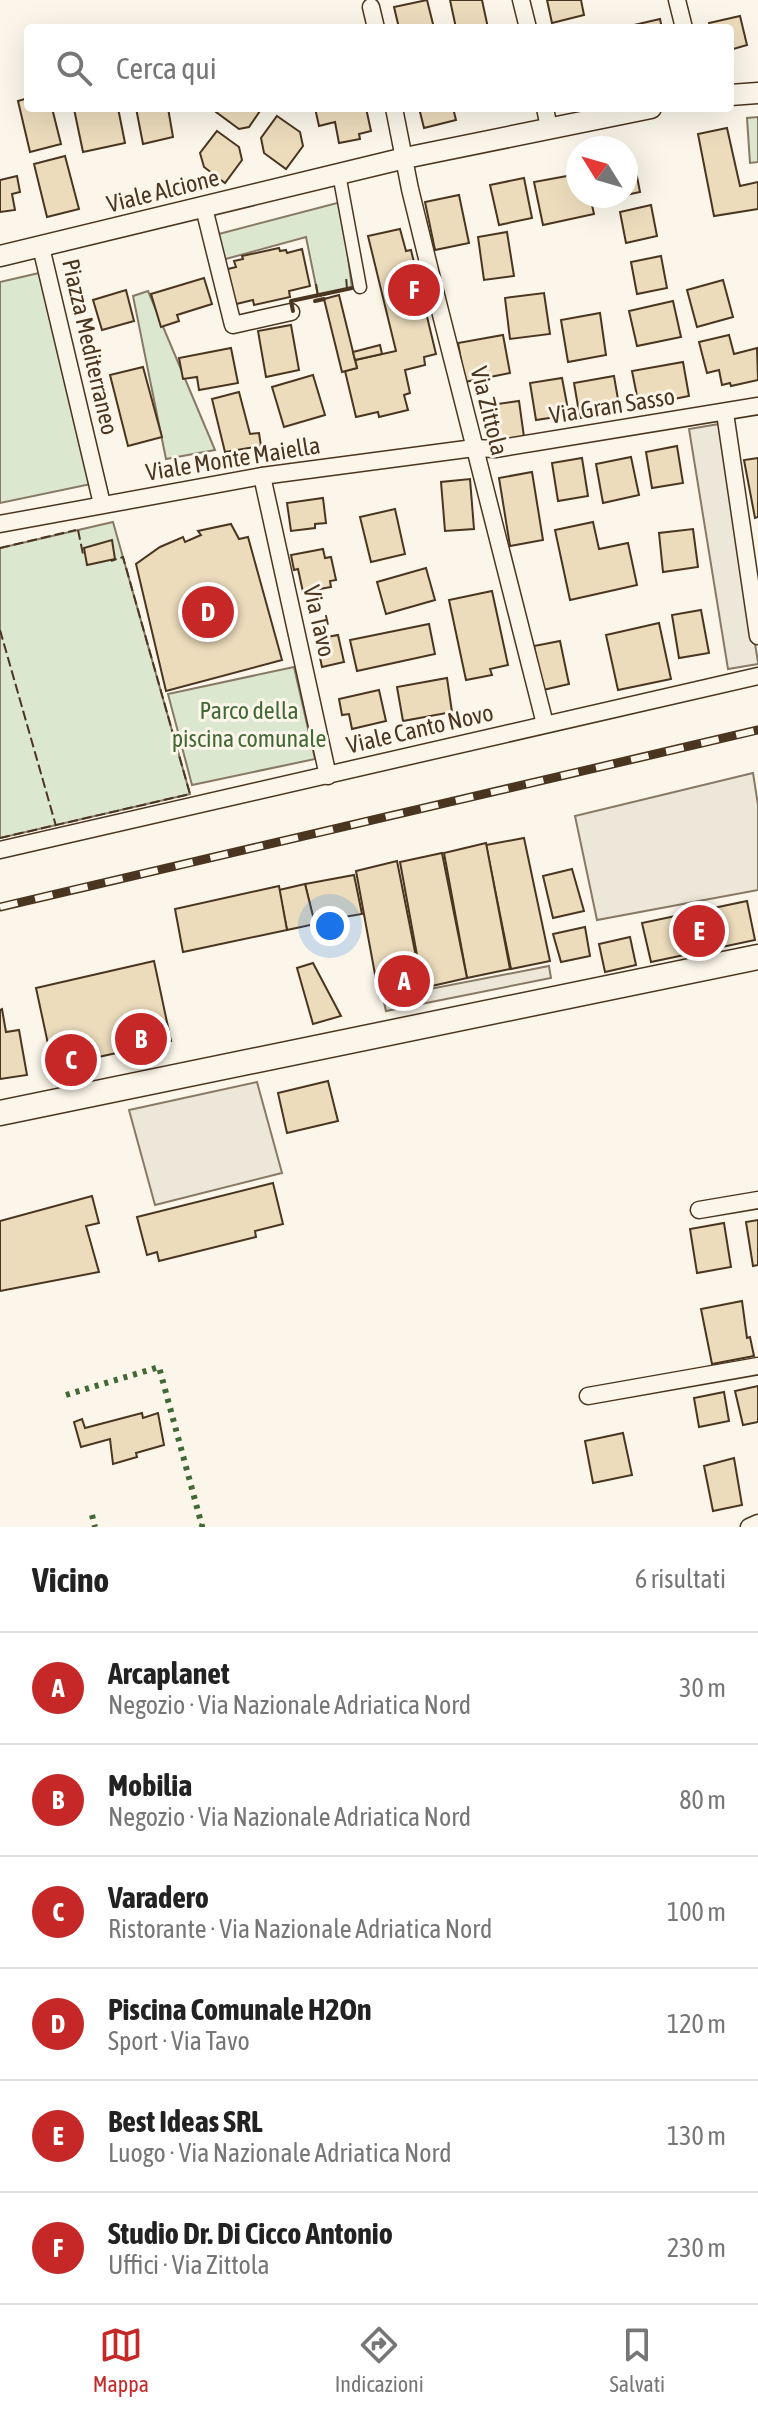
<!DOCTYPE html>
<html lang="it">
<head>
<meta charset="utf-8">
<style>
	:root { --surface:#fff; --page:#f6f6f6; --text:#222; --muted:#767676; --line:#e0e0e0; --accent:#c62828 }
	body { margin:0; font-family:"Asap Condensed",sans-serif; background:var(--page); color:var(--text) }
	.compass { position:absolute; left:566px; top:136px; width:72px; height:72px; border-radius:50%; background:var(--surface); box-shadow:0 8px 32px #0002; rotate:307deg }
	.you { position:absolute; left:330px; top:926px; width:28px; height:28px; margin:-20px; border:6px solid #fff; border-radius:50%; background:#1a73e8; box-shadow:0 0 0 12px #1a73e833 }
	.badge { display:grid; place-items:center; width:52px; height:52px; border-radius:50%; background:var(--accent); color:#fff; font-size:26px; font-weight:700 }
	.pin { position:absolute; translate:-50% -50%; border:4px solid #fff; box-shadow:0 2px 8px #0006 }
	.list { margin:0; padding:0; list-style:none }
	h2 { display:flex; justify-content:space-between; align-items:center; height:104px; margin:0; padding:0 32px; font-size:34px }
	h2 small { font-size:26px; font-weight:400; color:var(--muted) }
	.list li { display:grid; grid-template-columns:52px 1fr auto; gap:24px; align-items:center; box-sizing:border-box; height:112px; padding:0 32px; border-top:2px solid var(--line) }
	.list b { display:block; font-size:30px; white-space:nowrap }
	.list p { margin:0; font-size:26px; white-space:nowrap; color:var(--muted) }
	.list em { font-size:26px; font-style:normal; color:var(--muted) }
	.icon { flex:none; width:44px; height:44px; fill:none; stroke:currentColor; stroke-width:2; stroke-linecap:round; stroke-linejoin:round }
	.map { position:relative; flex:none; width:758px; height:1527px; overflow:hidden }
	.search { position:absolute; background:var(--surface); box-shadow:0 8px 32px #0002; left:24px; right:24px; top:24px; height:88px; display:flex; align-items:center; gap:20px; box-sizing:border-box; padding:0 28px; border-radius:8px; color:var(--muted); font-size:30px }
	.sheet { height:776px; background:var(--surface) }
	nav { display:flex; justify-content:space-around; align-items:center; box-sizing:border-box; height:112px; border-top:2px solid var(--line); background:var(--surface); font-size:22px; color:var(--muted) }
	nav a { display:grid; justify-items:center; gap:4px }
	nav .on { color:var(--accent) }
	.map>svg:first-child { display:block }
	.green { fill:#dce7d0; stroke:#887966; stroke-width:2 }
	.parking { fill:#ede7d9; stroke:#887966; stroke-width:2 }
	.building { fill:#ecdcbc; stroke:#4a3520; stroke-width:2 }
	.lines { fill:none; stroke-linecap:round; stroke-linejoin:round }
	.pedestrian-casing { stroke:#4a3520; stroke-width:15 }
	.minor-casing { stroke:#4a3520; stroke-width:19 }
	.tertiary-casing { stroke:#4a3520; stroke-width:23 }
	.secondary-casing { stroke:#4a3520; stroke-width:27 }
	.pedestrian { stroke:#fbf6e9; stroke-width:12 }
	.minor { stroke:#fbf6e9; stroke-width:16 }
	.tertiary { stroke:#fbf6e9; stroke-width:20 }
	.secondary { stroke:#fbf6e9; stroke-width:24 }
	.rail-casing { stroke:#4a3520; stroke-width:9 }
	.rail { stroke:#fbf6e9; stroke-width:6; stroke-dasharray:18; stroke-linecap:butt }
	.hedge { stroke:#436837; stroke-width:6; stroke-dasharray:4 6; stroke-linecap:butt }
	.fence { stroke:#4a3520; stroke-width:2; stroke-dasharray:10 4; stroke-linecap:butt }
	.wall { stroke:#4a3520; stroke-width:4 }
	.labels { text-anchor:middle; stroke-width:6; stroke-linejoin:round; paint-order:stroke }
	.street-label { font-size:24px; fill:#4a3520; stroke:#fbf6e9 }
	.park-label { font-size:24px; fill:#436837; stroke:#fbf6e9 }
</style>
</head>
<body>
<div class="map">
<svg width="758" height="1527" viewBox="0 0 758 1527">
	<rect width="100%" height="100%" fill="#fbf6e9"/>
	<g class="green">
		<path d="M758,117V162L750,163L747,118Z"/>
		<path d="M341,202L352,288L318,296L306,237L222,260L215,235Z"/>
		<path d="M39,273L91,484L0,503V282Z"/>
		<path d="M148,291L215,450L166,459L133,296Z"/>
		<path d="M113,522L190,794L0,838V548Z"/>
		<path d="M294,667L315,759L192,785L168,694Z"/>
	</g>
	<g class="parking">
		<path d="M719,424L758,662V664L728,669L689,429Z"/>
		<path d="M753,773L758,805V890L597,920L575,816Z"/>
		<path d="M549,966L551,978L386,1011L383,998Z"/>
		<path d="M257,1082L282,1173L155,1205L129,1110Z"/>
	</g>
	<g class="building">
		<path d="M427,0L434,28H399L394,7Z"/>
		<path d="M450,0H482L488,28H456Z"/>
		<path d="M547,0H581L584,15L552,23Z"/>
		<path d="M740,16L747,45L730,50V28H710L709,23Z"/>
		<path d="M660,19L662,28H621Z"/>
		<path d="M28,98V108H52L61,144L30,152L18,101Z"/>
		<path d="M118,108L125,143L83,152L74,109Z"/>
		<path d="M136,108H168L173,137L143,144Z"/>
		<path d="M219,108H262L249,127L239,129L216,112Z"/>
		<path d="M315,108H366L371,131L359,134L360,139L339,143L335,122L319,126Z"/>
		<path d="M419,108H453L456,120L424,128Z"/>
		<path d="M277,116L300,132L303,146L286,169L264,153L261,138Z"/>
		<path d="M727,128L740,186L758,182V209L714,216L698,134Z"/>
		<path d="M217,131L239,147L242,160L225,183L204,167L200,153Z"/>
		<path d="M65,156L79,209L47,217L34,164Z"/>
		<path d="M634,161L640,192L626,195V163Z"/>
		<path d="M578,174V196H590L594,214L543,225L534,182Z"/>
		<path d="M17,176L20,192L12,194L15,210L0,212V180Z"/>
		<path d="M524,178L532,218L499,225L490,185Z"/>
		<path d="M459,195L469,243L435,250L425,202Z"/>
		<path d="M651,205L657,236L626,243L620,212Z"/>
		<path d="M400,229L406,251L411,250L436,354L424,357L425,365L405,370L410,393L404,395L408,410L379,417L378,412L356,417L345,371L357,368L355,360L396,351L368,236Z"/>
		<path d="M507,232L514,276L484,280L478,237Z"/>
		<path d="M279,248L280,251L286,250L287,253L302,249L310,286L289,291L290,297L254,305L253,300L232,305L224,270L236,267L234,261L243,259L242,256Z"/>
		<path d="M661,256L667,288L637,294L631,262Z"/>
		<path d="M204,278L212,304L177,315L179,321L161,327L151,294Z"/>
		<path d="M723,280L733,317L697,327L687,290Z"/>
		<path d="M126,290L134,321L102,330L93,300Z"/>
		<path d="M544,293L550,334L510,339L505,298Z"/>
		<path d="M339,295L357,368L342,372L324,299Z"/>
		<path d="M673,301L681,337L637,346L629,311Z"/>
		<path d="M600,313L606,355L568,362L561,320Z"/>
		<path d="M291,325L299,370L266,377L258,331Z"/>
		<path d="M503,335L510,373L465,382L458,343Z"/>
		<path d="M729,335L734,354L757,348L758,380L731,386L730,383L722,385L719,370L707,373L699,342Z"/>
		<path d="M380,345L382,354L355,360L353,352Z"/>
		<path d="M231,348L238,383L199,390L197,377L183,379L179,358Z"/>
		<path d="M683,362L689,396L639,406L632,371Z"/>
		<path d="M143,367L162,437L128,446L110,375Z"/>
		<path d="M313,375L325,415L284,427L272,387Z"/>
		<path d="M614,376L620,411L580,418L574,383Z"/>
		<path d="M562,378L569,415L536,420L530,383Z"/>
		<path d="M239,392L250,434L259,433L261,446L225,452L212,399Z"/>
		<path d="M519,401L524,437L488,442L483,406Z"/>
		<path d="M677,446L683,483L652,488L646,452Z"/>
		<path d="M631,457L639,495L603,503L596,464Z"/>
		<path d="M582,458L588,496L558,501L552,463Z"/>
		<path d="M758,458V517L755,518L744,460Z"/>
		<path d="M532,472L543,540L510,546L499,478Z"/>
		<path d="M470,479L474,529L445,531L441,482Z"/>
		<path d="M323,498L326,523L315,524V528L291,531L287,503Z"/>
		<path d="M395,509L405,554L371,562L360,517Z"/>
		<path d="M593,522L599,549L628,543L637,585L570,600L555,530Z"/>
		<path d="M231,524L239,539L248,537L282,660L166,691L136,564L160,547L183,537L185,542L201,535L198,531Z"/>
		<path d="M693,529L698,567L663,572L659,533Z"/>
		<path d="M112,540L115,559L87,565L84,548Z"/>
		<path d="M323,549L325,558L331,557L336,580L330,581L331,587L303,592L298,569L294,570L291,555Z"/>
		<path d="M426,568L435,600L386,614L377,582Z"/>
		<path d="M492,591L508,665L490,669L492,675L466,680L449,600Z"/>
		<path d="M701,610L709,653L679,658L672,615Z"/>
		<path d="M659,623L671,679L618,690L606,635Z"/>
		<path d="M429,624L435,654L357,671L350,640Z"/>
		<path d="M338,635L344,662L322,667L316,639Z"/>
		<path d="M560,641L569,684L543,690L534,646Z"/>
		<path d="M447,678L452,712L403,721L397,687Z"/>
		<path d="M379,690L386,721L352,729L349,714L342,715L339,699Z"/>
		<path d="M524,838L550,961L511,969L486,845Z"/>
		<path d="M486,843L510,969L467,978L444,853Z"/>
		<path d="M442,853L467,978L423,988L400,862Z"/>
		<path d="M397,861L422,987L379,996L356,871Z"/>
		<path d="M572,869L584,911L553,918L543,876Z"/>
		<path d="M354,875L362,914L314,922L305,884Z"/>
		<path d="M305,884L315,924L287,930L279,890Z"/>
		<path d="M279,886L287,930L183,952L175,909Z"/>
		<path d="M747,901L755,940L651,962L642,923Z"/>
		<path d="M585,927L590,956L561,962L553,934Z"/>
		<path d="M630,937L636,965L605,972L599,944Z"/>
		<path d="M154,961L171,1041L53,1067L36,988Z"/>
		<path d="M313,963L341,1016L313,1024L297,968Z"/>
		<path d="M2,1009L6,1032L19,1030L27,1075L0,1079V1010Z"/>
		<path d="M328,1081L338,1121L287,1133L278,1093Z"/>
		<path d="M273,1183L283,1224L255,1231L256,1237L159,1261L157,1252L147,1255L137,1217Z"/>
		<path d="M92,1196L99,1223L86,1226L99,1272L0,1291V1221Z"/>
		<path d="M758,1220V1265L753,1266L746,1222Z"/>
		<path d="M724,1223L731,1267L697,1273L690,1229Z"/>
		<path d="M742,1301L747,1338L750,1337L754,1356L712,1364L701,1309Z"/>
		<path d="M758,1386V1422L743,1425L735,1391Z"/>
		<path d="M724,1392L729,1421L699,1427L694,1398Z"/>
		<path d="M142,1413L143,1418L158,1413L164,1445L136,1453L137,1457L113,1464L110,1439L81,1447L74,1422L82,1419L85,1428Z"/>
		<path d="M623,1433L632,1475L593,1483L585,1441Z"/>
		<path d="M734,1458L742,1505L713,1511L704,1466Z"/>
	</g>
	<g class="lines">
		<g class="pedestrian-casing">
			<path id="pedestrian" d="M339,174L360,287"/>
		</g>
		<g class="minor-casing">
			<g id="minor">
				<path d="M521,0L528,28"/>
				<path d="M677,0L684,28"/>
				<path d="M371,7L376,28"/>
				<path d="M394,108L410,189L436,295L545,724"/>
				<path d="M545,108L549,128"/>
				<path d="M204,208L233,325L291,312"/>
				<path d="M41,247L102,504"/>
				<path d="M725,413L758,636"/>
				<path d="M262,476L328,776"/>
				<path d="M0,524L262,476L474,448L495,449L758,406"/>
				<path d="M0,850L758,676"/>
				<path d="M699,1210L758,1200"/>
				<path d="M588,1396L758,1366"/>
				<path d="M749,1527L758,1523"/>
			</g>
		</g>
		<g class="tertiary-casing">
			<g id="tertiary">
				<path d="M730,95L758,93"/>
				<path d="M0,256L405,158L651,108"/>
			</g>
		</g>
		<g class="secondary-casing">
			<path id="secondary" d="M0,1113L758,957"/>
		</g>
		<use href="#pedestrian" class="pedestrian"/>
		<use href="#minor" class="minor"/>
		<use href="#tertiary" class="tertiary"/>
		<use href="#secondary" class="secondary"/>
		<g class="rail-casing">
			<path id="rail" d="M0,907L758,730"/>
		</g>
		<use href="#rail" class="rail"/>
		<g class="hedge">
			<path d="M66,1395L159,1367L202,1526L198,1527"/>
			<path d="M92,1515L95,1527"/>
		</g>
		<g class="fence">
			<path d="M316,284L318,296L347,289L346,276"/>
			<path d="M78,530L83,554"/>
			<path d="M0,548L76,530"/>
			<path d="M0,630L56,826"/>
			<path d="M0,838L190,794L123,557L111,561"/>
		</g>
		<g class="wall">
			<path d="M315,301L324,299"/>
			<path d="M293,311L291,301L352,288"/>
		</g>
	</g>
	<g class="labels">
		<g class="street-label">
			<text transform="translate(163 191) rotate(-14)" y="8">Viale Alcione</text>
			<text transform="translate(90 347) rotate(77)" y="8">Piazza Mediterraneo</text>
			<text transform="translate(612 406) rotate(-9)" y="8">Via Gran Sasso</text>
			<text transform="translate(489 411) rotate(76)" y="8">Via Zittola</text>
			<text transform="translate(233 459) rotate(-9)" y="8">Viale Monte Maiella</text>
			<text transform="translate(319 621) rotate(77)" y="8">Via Tavo</text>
			<text transform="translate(420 729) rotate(-13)" y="8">Viale Canto Novo</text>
		</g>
		<g class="park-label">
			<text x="249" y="719">Parco della<tspan x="249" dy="28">piscina comunale</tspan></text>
		</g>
	</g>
</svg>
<svg class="compass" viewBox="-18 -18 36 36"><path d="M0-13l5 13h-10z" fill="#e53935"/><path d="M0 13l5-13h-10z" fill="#767676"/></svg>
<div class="you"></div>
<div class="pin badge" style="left:404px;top:981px">A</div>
<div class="pin badge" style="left:141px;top:1039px">B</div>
<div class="pin badge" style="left:71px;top:1060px">C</div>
<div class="pin badge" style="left:208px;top:612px">D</div>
<div class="pin badge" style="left:699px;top:931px">E</div>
<div class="pin badge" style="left:414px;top:290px">F</div>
<div class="search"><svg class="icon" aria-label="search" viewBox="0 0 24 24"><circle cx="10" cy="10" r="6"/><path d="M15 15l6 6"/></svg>Cerca qui</div>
</div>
<section class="sheet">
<h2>Vicino<small>6 risultati</small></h2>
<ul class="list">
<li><span class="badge">A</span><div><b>Arcaplanet</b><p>Negozio · Via Nazionale Adriatica Nord</p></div><em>30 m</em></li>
<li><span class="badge">B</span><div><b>Mobilia</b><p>Negozio · Via Nazionale Adriatica Nord</p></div><em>80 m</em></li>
<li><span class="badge">C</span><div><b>Varadero</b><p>Ristorante · Via Nazionale Adriatica Nord</p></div><em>100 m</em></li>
<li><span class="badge">D</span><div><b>Piscina Comunale H2On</b><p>Sport · Via Tavo</p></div><em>120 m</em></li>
<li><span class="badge">E</span><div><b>Best Ideas SRL</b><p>Luogo · Via Nazionale Adriatica Nord</p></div><em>130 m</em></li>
<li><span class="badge">F</span><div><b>Studio Dr. Di Cicco Antonio</b><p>Uffici · Via Zittola</p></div><em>230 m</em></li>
</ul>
</section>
<nav>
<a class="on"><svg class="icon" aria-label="map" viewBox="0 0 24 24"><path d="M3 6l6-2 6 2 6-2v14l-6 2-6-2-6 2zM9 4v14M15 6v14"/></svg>Mappa</a>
<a><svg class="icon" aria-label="directions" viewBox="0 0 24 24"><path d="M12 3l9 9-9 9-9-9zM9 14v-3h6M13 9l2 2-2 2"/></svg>Indicazioni</a>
<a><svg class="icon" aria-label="saved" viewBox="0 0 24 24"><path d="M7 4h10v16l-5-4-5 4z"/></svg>Salvati</a>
</nav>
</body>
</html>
